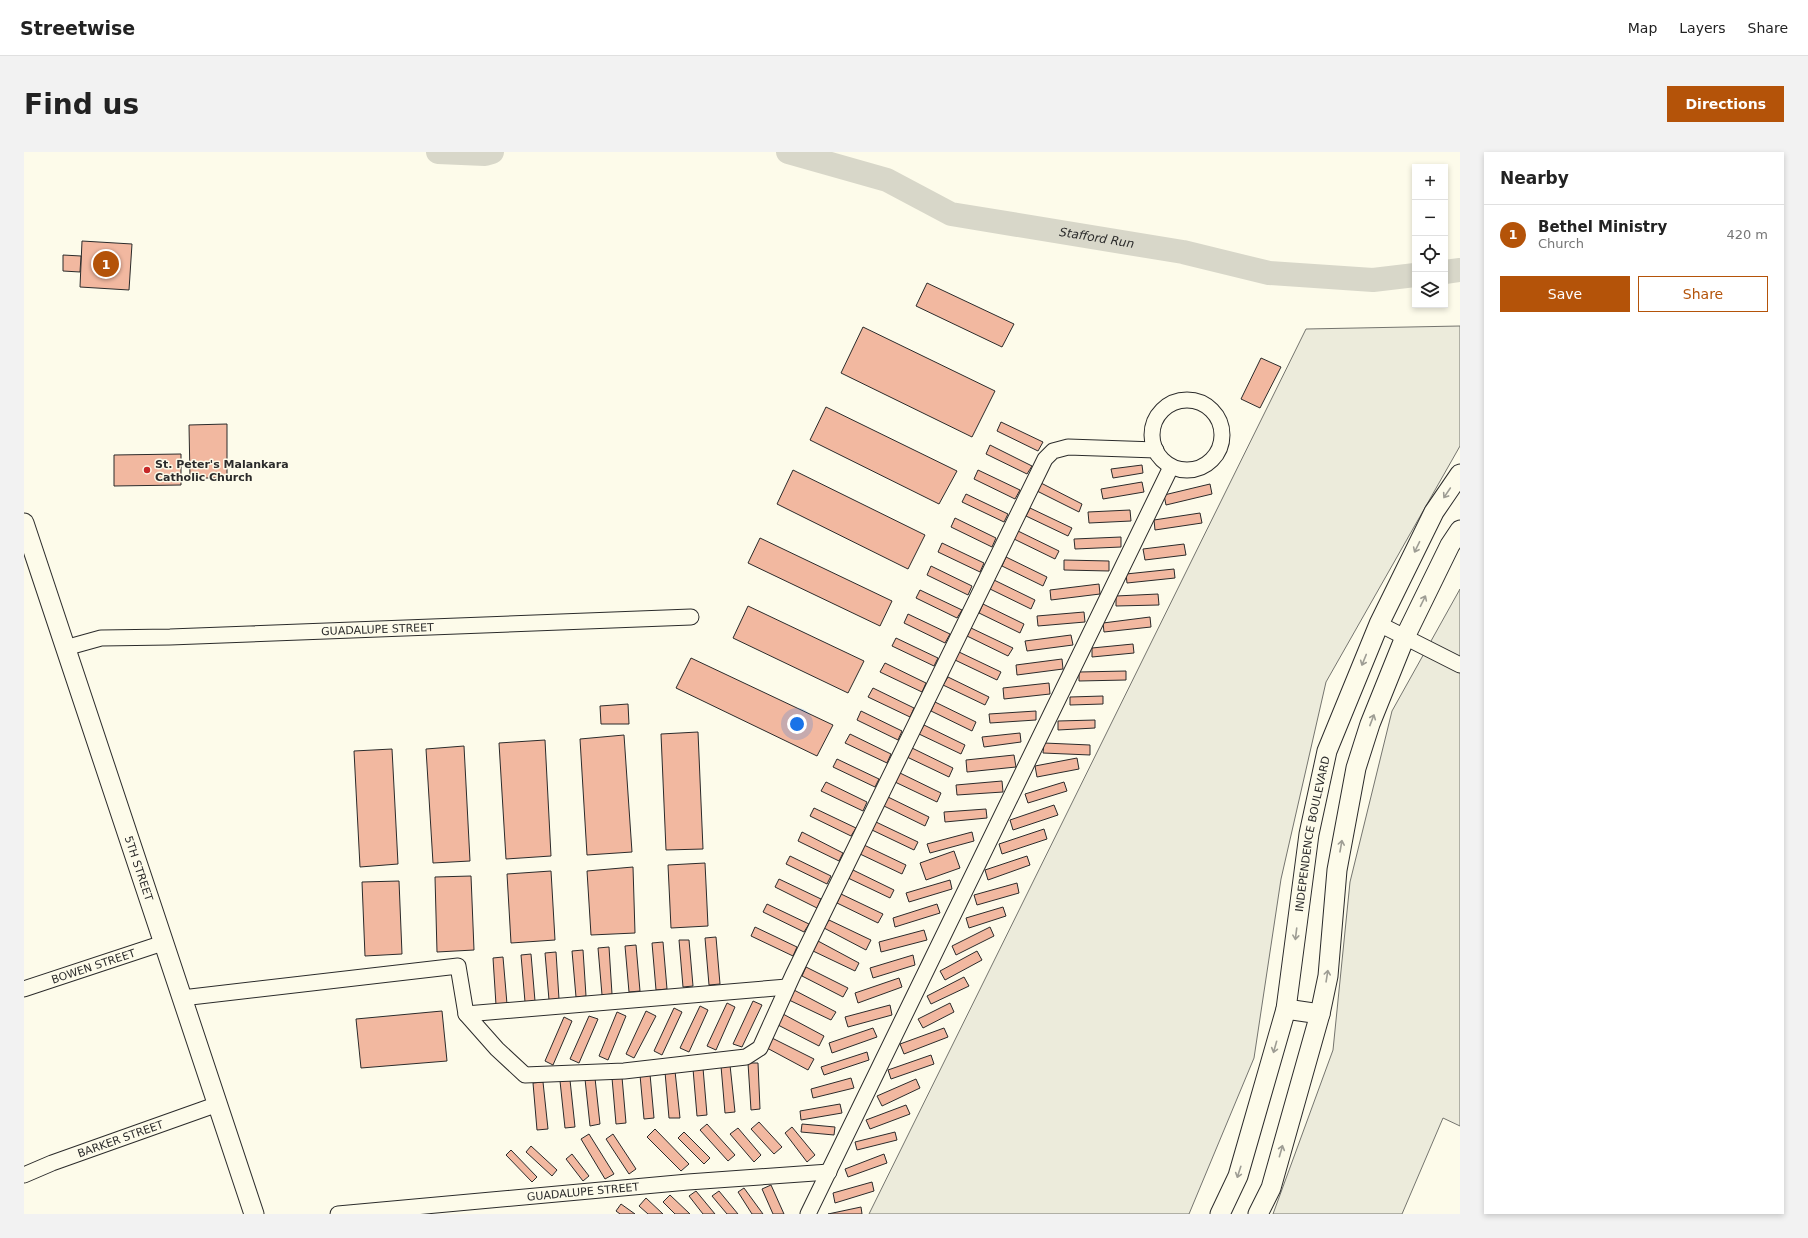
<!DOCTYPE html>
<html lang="en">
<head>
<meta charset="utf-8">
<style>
	:root { --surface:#fff; --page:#f2f2f2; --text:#222; --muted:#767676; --line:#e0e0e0; --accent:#b45309 }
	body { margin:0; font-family:"DejaVu Sans",sans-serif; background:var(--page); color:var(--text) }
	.controls { position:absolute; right:12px; top:12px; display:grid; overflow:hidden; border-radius:0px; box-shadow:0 2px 6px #0003 }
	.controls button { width:36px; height:36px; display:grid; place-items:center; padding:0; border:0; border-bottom:1px solid var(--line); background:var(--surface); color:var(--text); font:20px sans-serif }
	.you { position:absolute; left:773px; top:572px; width:14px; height:14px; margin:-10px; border:3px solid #fff; border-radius:50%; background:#1a73e8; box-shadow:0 0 0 6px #1a73e833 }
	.badge { display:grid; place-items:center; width:26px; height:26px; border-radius:50%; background:var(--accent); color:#fff; font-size:13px; font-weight:700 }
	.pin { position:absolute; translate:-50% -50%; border:2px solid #fff; box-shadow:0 1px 4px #0006 }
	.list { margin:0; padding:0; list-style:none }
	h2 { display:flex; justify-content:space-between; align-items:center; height:52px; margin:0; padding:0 16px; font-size:17px }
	h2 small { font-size:13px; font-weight:400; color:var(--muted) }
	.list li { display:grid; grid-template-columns:26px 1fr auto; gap:12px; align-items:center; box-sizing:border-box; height:60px; padding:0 16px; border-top:1px solid var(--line) }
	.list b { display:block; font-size:15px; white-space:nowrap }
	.list p { margin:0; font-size:13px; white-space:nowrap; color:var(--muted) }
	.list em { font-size:13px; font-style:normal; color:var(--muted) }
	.actions { display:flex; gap:8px; padding:12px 16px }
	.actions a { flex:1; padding:9px 0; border:1px solid var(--accent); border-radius:0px; text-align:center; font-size:14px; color:var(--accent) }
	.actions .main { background:var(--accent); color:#fff }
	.icon { flex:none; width:22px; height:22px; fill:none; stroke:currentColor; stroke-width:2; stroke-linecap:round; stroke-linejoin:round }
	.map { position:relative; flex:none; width:1436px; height:1062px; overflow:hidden; border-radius:0px }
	header { display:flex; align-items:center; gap:24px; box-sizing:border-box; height:56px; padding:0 20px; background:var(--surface); border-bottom:1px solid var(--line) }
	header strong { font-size:19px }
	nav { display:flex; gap:22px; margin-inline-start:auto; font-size:14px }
	.intro { display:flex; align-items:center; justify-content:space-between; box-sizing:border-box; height:96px; padding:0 24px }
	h1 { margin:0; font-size:28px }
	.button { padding:10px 18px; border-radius:0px; background:var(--accent); color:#fff; font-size:14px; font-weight:700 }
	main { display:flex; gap:24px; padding:0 24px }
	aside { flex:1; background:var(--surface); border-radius:0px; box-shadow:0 2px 6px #0003 }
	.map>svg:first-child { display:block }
	.green { fill:#ecebdb; stroke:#74746e }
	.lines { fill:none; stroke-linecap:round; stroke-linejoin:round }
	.river { stroke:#d8d7c9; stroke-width:24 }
	.building { fill:#f2b8a0; stroke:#2b2b2b }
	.minor-casing { stroke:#2b2b2b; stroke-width:17 }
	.major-casing { stroke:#2b2b2b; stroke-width:21 }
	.minor { stroke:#fdfbea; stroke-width:15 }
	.major { stroke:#fdfbea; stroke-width:19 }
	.oneway { stroke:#9e9d94 }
	.poi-dot { fill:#c62828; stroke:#fdfbea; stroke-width:1.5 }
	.labels { text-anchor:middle; stroke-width:3; stroke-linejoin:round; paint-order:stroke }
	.poi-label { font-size:11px; font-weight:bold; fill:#2b2b2b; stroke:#fdfbea; text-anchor:start }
	.street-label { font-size:11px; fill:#2b2b2b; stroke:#fdfbea }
	.water-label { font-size:12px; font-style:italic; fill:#2b2b2b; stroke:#fdfbea }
</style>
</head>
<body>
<header>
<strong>Streetwise</strong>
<nav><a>Map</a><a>Layers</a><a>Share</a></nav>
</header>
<div class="intro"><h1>Find us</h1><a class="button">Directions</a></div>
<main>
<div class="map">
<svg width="1436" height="1062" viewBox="0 0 1436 1062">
	<rect width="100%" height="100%" fill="#fdfbea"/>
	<g class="green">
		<path d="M1436,174V294L1302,530L1257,727L1230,906L1165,1062H845L1282,177Z"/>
		<path d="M1436,437V974L1419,966L1378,1062H1249L1309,898L1326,730L1368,559Z"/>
	</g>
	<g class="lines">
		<g class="river">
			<path d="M414,0L461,2L468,0"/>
			<path id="s1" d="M764,0L863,28L927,62L1159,100L1245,121L1349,128L1391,123"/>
			<path d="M1421,120L1436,118"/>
		</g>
	</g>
	<g class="building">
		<path d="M58,89L108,92L105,138L56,135Z"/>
		<path d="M39,103L57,104L56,120L39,119Z"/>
		<path d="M903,131L990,172L978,195L892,154Z"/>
		<path d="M839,175L971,239L948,285L817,221Z"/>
		<path d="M1237,206L1257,215L1236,256L1217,247Z"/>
		<path d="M802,255L933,319L915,352L786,288Z"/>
		<path d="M977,270L1019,290L1014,299L973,279Z"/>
		<path d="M203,272V326H166L165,273Z"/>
		<path d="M966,293L1008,314L1003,322L962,302Z"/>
		<path d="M157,302V333L90,334V303Z"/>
		<path d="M1118,313L1119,321L1089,326L1087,317Z"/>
		<path d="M769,318L901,383L884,417L753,352Z"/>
		<path d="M954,318L996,338L991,347L950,327Z"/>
		<path d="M1118,330L1120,340L1079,347L1077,337Z"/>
		<path d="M1017,331L1058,352L1055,360L1013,339Z"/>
		<path d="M1186,332L1188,342L1142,353L1140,343Z"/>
		<path d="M942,342L984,362L980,370L938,350Z"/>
		<path d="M1006,356L1048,376L1044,384L1002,364Z"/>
		<path d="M1106,358L1107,369L1065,371L1064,360Z"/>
		<path d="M1176,361L1178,371L1131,378L1130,368Z"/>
		<path d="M931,366L972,386L968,395L927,375Z"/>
		<path d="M994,379L1035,399L1031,407L990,387Z"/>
		<path d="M1097,385V395L1051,397L1050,387Z"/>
		<path d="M736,386L868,449L856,474L724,411Z"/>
		<path d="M918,391L960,411L956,420L914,400Z"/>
		<path d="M1160,392L1162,403L1121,408L1119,397Z"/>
		<path d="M982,405L1023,425L1019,434L978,414Z"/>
		<path d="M1040,408L1085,409V419L1040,418Z"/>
		<path d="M907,414L948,434L944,443L903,423Z"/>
		<path d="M1150,417L1151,426L1103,431L1102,422Z"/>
		<path d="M970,428L1011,448L1007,457L966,437Z"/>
		<path d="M1075,432L1076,442L1027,448L1026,438Z"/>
		<path d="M896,438L938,458L933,466L892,446Z"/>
		<path d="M1134,442L1135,453L1092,454V444Z"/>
		<path d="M959,452L1000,472L996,481L955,461Z"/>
		<path d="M724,454L840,509L824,541L709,486Z"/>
		<path d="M1060,460L1061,470L1014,474L1013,464Z"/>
		<path d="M884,462L926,482L921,491L880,471Z"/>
		<path d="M1126,465L1127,475L1080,480L1079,471Z"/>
		<path d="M947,476L989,496L984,504L943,484Z"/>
		<path d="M1047,483L1049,493L1003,499L1001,489Z"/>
		<path d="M872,486L914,506L910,514L868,494Z"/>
		<path d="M1109,492L1110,501L1068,505V496Z"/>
		<path d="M935,500L977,520L973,528L931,508Z"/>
		<path d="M667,506L809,573L793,604L652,536Z"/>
		<path d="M1038,507L1039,517L993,523L992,513Z"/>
		<path d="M861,511L902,531L898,540L856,520Z"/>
		<path d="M1102,519V528L1055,529V520Z"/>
		<path d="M924,525L965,545L961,553L919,533Z"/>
		<path d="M1025,531L1026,542L980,547L979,536Z"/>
		<path d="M849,536L890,556L886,565L844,545Z"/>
		<path d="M1079,544V552L1046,553V545Z"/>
		<path d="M911,550L952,570L948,579L907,559Z"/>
		<path d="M604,552L605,572H577L576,554Z"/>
		<path d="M837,559L878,579L874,588L833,568Z"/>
		<path d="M1012,559V568L966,571L965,562Z"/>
		<path d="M1071,568V576L1034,578V569Z"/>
		<path d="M900,573L941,593L937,602L895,582Z"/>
		<path d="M674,580L679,697L642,698L637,582Z"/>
		<path d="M996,581L997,590L960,595L958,585Z"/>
		<path d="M826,582L867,602L863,611L821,591Z"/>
		<path d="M600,583L608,700L563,703L556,587Z"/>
		<path d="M521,588L527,704L482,707L475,591Z"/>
		<path d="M1020,591L1066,593V603L1019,601Z"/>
		<path d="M440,594L446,709L409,711L402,597Z"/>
		<path d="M888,596L929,616L925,625L883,605Z"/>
		<path d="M368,597L374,712L336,715L330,599Z"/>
		<path d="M990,603L992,615L943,620L942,608Z"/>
		<path d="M1053,606L1055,617L1013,625L1011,614Z"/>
		<path d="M813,607L855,627L851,635L809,615Z"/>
		<path d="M876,621L917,641L913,650L871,630Z"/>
		<path d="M978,629L979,640L933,643L932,633Z"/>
		<path d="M802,630L843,650L839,659L797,639Z"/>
		<path d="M1040,630L1043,639L1004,651L1001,642Z"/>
		<path d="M864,645L905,665L901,674L860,654Z"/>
		<path d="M1030,653L1034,663L989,678L986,668Z"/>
		<path d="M790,656L832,676L827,684L786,664Z"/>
		<path d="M962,657L963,666L921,670L920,660Z"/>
		<path d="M852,670L894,690L890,698L848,678Z"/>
		<path d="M1020,677L1023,687L978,702L975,692Z"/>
		<path d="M778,680L819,701L815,709L774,689Z"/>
		<path d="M948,680L950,689L906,701L903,692Z"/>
		<path d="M840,693L882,713L878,722L836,702Z"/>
		<path d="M930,699L936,716L902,728L896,711Z"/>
		<path d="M766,704L807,724L803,732L762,712Z"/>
		<path d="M1003,704L1006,713L964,728L961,718Z"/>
		<path d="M681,711L684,774L647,776L644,713Z"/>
		<path d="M609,715L611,781L567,783L563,719Z"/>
		<path d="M829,718L870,738L866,746L824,726Z"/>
		<path d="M527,719L531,788L487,791L483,722Z"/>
		<path d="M447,724L450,798L413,800L411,725Z"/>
		<path d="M755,727L797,747L793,756L751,735Z"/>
		<path d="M926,728L928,737L885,750L882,741Z"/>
		<path d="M375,729L378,802L341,804L338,730Z"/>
		<path d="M993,731L995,741L953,753L950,743Z"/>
		<path d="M817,742L859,762L854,771L813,751Z"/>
		<path d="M743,752L785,772L780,780L739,760Z"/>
		<path d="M913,752L916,761L871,775L869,766Z"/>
		<path d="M979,755L982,764L945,776L942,766Z"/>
		<path d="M805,768L847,788L842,798L800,776Z"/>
		<path d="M731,775L773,795L769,804L727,784Z"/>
		<path d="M966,775L970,784L932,803L928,794Z"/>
		<path d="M900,778L903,788L857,800L855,790Z"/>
		<path d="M692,785L696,832L685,833L681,786Z"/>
		<path d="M655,788H665L669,834L659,835Z"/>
		<path d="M794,789L835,811L831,819L789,799Z"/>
		<path d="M639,790L643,837L632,838L628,791Z"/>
		<path d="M612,793L616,839L605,840L601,794Z"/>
		<path d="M585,795L588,842L578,843L574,796Z"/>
		<path d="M559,798L562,844L552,845L548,799Z"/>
		<path d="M953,799L958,808L921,828L916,819Z"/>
		<path d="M532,800L535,847L525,848L521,801Z"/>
		<path d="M507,802L511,849L501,850L497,803Z"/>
		<path d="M889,803L891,813L849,826L846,816Z"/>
		<path d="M479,805L483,852L472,853L469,806Z"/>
		<path d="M782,815L824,836L819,845L778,824Z"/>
		<path d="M940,825L945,834L907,852L903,844Z"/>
		<path d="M875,826L878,835L834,851L831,841Z"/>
		<path d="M770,838L812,860L807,868L765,848Z"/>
		<path d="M729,849L738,853L718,895L709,892Z"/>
		<path d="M703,851L711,855L692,898L683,894Z"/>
		<path d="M926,851L930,860L899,876L894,867Z"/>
		<path d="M866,853L868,863L824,875L821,865Z"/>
		<path d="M676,854L684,858L665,900L656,896Z"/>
		<path d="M650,856L658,860L638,903L630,899Z"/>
		<path d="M418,859L423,909L337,916L332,867Z"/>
		<path d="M622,859L632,864L610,906L602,902Z"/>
		<path d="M593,860L602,864L584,908L575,904Z"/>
		<path d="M759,862L800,884L795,894L754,873Z"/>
		<path d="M565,864L574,867L555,911L546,907Z"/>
		<path d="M540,865L548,869L529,913L521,909Z"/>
		<path d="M849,876L853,885L808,901L805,891Z"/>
		<path d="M920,876L924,885L880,902L876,892Z"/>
		<path d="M748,886L790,907L784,918L743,896Z"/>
		<path d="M843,900L845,908L800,923L797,915Z"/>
		<path d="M907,903L910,912L867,927L864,918Z"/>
		<path d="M724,911H734L736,957L727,958Z"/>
		<path d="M706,913L711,960L701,961L697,914Z"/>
		<path d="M679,916L683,963L673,964L669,917Z"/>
		<path d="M651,919L656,966H645L641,920Z"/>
		<path d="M626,922L630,966L620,967L616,923Z"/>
		<path d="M598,925L602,971L592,972L588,926Z"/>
		<path d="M571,926L576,972L566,974L561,927Z"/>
		<path d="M827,926L830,936L789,946L787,937Z"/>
		<path d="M892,927L896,936L858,954L853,944Z"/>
		<path d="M546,928L551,975L541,976L536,929Z"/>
		<path d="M519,930L524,977L513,978L509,931Z"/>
		<path d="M816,952L818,961L777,968L776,959Z"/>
		<path d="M882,953L886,962L846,977L842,968Z"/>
		<path d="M735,970L758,995L750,1002L727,977Z"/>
		<path d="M683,972L711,1003L704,1009L676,978Z"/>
		<path d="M778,972L811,975L810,983L777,980Z"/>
		<path d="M768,975L791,1003L783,1010L761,981Z"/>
		<path d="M714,976L737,1003L730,1010L706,982Z"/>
		<path d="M631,977L665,1012L657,1019L623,985Z"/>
		<path d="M660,980L686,1006L680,1012L654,986Z"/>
		<path d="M871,980L873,988L833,998L831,990Z"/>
		<path d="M565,982L590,1022L581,1027L557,987Z"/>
		<path d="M589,982L612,1017L605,1022L582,987Z"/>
		<path d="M507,994L533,1018L528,1024L502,1000Z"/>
		<path d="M487,998L513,1025L508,1030L482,1003Z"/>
		<path d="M548,1002L565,1024L559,1029L542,1007Z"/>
		<path d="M860,1002L863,1011L824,1025L821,1017Z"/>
		<path d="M848,1030L850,1039L811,1051L809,1041Z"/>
		<path d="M747,1033L760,1062H749L738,1037Z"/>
		<path d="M720,1036L739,1062H728L714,1040Z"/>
		<path d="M672,1039L691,1062H679L665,1044Z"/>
		<path d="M695,1039L714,1062H703L688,1044Z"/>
		<path d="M646,1043L666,1062H651L639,1050Z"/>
		<path d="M622,1046L639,1062H624L615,1054Z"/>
		<path d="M597,1052L611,1062H596L592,1059Z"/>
		<path d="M837,1055L838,1062H804Z"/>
	</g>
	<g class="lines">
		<g class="minor-casing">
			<g id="minor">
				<circle cx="1163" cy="283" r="35"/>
				<path d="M1355,472L1436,513"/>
				<path id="s2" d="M41,496L77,486L146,485L667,465"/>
				<path id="s3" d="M0,837L139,791"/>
				<path d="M158,846L434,814L442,862L473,897L501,923L600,919L722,905L736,896L769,823L1021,307L1029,299L1044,295L1132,298"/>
				<path d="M442,862L763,835"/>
				<path id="s4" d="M0,1023L28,1011L194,952"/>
				<path id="s5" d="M314,1062L664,1030L805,1020"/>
				<path d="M784,1062L1147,315"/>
			</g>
		</g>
		<g class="major-casing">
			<g id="major">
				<path id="s6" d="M0,371L230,1062"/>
				<path d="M1262,857L1296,862"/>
				<path id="s7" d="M1196,1062L1214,1024L1262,857L1285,682L1303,599L1355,472L1410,360L1436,322"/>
				<path d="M1234,1062L1247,1036L1296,862L1304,824L1313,718L1332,616L1346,572L1381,485L1426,393L1436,378"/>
			</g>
		</g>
		<use href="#minor" class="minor"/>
		<use href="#major" class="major"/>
	</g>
	<defs><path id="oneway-shaft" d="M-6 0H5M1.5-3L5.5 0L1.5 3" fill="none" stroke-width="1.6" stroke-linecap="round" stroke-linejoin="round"/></defs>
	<g class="oneway">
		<use href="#oneway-shaft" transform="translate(1423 341) rotate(124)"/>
		<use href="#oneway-shaft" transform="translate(1393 395) rotate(116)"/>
		<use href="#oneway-shaft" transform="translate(1399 449) rotate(-64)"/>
		<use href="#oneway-shaft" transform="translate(1340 508) rotate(112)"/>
		<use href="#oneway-shaft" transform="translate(1348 568) rotate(-69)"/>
		<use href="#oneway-shaft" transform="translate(1317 694) rotate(-80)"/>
		<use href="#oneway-shaft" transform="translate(1272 782) rotate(97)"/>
		<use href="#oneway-shaft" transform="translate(1303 824) rotate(-81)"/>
		<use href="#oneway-shaft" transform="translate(1251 895) rotate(106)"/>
		<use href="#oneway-shaft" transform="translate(1257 999) rotate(-74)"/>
		<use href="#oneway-shaft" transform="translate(1215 1020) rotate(108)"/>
	</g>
	<circle class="poi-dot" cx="123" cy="318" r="4"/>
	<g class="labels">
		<g class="poi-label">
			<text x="131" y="316">St. Peter's Malankara<tspan x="131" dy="13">Catholic Church</tspan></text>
		</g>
		<g class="street-label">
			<text dy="4" stroke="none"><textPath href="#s2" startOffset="314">GUADALUPE STREET</textPath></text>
			<text dy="4" stroke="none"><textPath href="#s7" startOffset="393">INDEPENDENCE BOULEVARD</textPath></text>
			<text dy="4" stroke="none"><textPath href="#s6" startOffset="364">5TH STREET</textPath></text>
			<text dy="4" stroke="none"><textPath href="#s3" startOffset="73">BOWEN STREET</textPath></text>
			<text dy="4" stroke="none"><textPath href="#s4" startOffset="103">BARKER STREET</textPath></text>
			<text dy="4" stroke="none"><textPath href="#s5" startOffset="246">GUADALUPE STREET</textPath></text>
		</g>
		<g class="water-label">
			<text dy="4" stroke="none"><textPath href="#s1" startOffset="323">Stafford Run</textPath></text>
		</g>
	</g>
</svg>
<div class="controls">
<button>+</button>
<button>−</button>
<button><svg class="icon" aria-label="locate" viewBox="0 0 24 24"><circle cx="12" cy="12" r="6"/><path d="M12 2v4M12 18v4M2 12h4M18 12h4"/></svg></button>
<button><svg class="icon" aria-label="layers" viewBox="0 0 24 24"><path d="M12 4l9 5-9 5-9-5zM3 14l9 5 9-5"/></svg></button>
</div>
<div class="you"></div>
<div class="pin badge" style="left:82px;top:112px">1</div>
</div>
<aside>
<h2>Nearby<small></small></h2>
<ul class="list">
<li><span class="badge">1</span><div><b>Bethel Ministry</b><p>Church</p></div><em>420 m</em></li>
</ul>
<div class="actions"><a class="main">Save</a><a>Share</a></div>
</aside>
</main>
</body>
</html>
